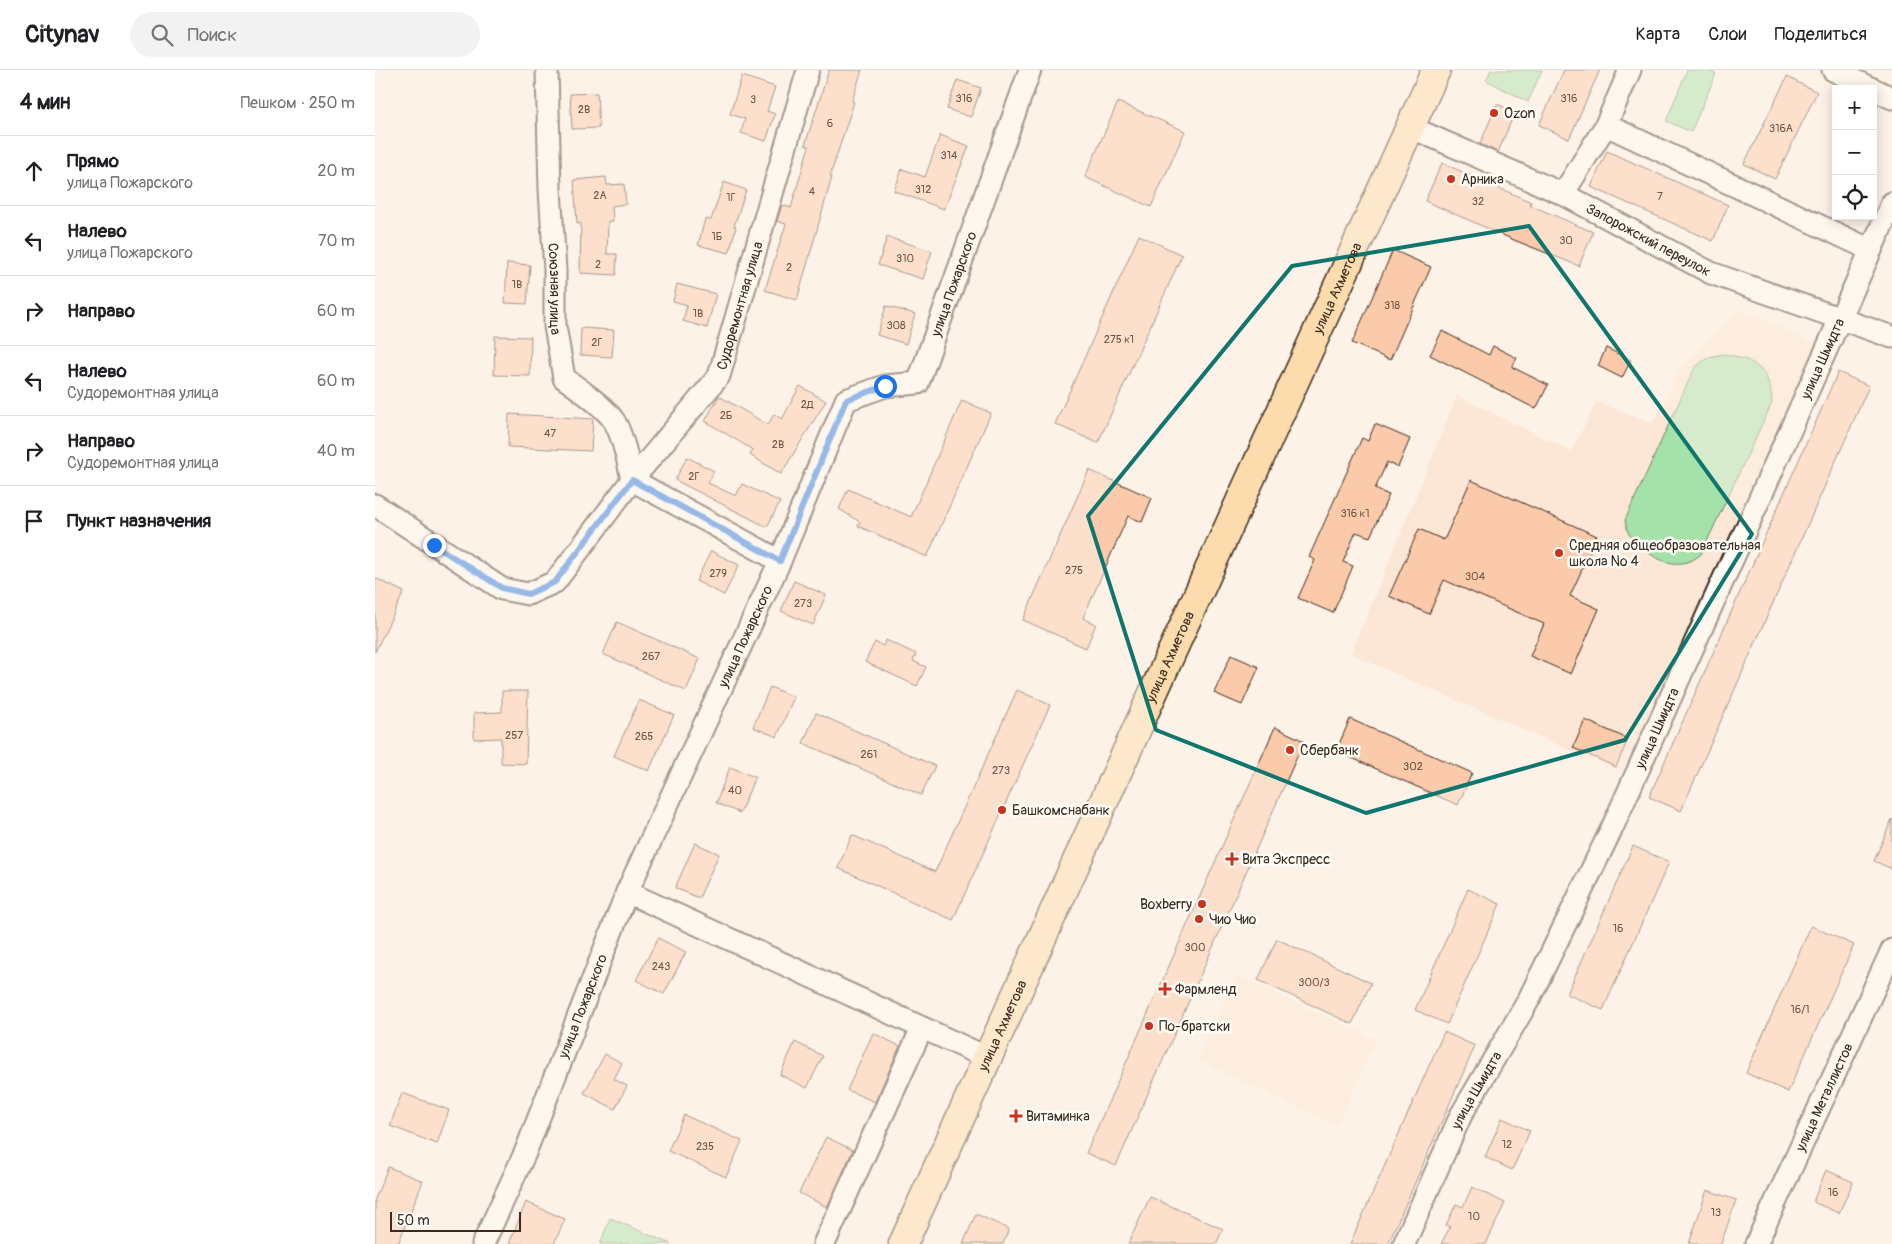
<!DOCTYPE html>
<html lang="ru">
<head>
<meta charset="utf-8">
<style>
	:root { --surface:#fff; --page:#f2f2f2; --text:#202124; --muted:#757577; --line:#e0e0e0 }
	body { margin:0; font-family:Pangolin,sans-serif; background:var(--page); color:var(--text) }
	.controls { position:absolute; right:15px; top:15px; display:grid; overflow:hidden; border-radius:0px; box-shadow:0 2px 12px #0003 }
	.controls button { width:45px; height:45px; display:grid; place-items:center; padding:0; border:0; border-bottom:1px solid var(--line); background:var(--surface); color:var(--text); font:25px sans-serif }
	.scale { position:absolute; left:15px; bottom:12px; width:131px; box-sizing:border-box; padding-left:5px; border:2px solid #3b2a1e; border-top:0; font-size:14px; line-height:18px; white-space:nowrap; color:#3b2a1e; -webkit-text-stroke:4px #fdfcf7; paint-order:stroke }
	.stop { position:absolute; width:15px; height:15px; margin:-11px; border:4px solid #1a73e8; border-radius:50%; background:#fff }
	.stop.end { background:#1a73e8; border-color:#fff; box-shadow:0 1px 5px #0008 }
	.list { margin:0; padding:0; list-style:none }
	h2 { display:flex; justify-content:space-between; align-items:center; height:65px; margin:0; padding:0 20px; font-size:21px }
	h2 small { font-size:16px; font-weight:400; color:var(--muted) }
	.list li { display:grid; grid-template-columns:32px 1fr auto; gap:15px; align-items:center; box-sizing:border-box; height:70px; padding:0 20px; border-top:1px solid var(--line) }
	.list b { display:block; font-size:19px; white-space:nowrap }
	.list p { margin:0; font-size:16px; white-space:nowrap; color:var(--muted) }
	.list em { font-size:16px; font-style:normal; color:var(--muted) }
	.icon { flex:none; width:28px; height:28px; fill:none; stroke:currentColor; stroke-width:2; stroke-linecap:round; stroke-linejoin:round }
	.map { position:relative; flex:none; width:1517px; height:1174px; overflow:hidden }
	header { display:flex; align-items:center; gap:30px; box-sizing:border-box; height:70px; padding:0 25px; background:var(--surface); border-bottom:1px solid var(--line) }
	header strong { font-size:24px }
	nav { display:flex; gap:28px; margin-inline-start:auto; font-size:18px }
	.search { width:350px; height:45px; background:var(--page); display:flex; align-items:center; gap:12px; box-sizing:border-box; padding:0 18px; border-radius:28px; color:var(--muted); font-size:19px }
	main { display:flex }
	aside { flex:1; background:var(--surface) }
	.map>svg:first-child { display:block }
	.built { fill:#fce6d6 }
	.green { fill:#a4e2aa; stroke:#708664 }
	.building { fill:#fbcaab; stroke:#3b2a1e }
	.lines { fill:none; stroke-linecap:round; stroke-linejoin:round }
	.minor-casing { stroke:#3b2a1e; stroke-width:25 }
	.major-casing { stroke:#3b2a1e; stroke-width:31 }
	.minor { stroke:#fdfcf7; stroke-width:21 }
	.major { stroke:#fcdcac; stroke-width:28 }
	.route { stroke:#1a73e8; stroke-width:6 }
	.marked { fill:none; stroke:#0f766e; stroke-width:4; stroke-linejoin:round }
	.poi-dot { fill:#c8321e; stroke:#fdfcf7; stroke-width:2 }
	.labels { text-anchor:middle; stroke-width:5; stroke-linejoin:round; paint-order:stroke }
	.number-label { font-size:11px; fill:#6b5241 }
	.poi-label { font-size:14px; fill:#3b2a1e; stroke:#fdfcf7; text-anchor:start }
	.street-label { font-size:14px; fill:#3b2a1e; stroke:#fdfcf7 }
</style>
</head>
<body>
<header>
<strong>Citynav</strong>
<div class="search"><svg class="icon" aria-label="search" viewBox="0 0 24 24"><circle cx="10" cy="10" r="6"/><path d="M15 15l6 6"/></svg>Поиск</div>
<nav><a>Карта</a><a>Слои</a><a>Поделиться</a></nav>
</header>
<main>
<aside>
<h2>4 мин<small>Пешком · 250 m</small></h2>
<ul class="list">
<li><svg class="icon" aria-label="ahead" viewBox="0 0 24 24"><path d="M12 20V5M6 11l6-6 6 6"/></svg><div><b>Прямо</b><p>улица Пожарского</p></div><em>20 m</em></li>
<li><svg class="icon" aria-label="left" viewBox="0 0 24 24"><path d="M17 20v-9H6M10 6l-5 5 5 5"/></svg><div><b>Налево</b><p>улица Пожарского</p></div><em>70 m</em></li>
<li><svg class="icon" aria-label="right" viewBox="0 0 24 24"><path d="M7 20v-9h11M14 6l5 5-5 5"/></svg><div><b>Направо</b></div><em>60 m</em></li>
<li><svg class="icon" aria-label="left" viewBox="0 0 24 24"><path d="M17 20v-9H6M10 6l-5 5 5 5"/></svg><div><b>Налево</b><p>Судоремонтная улица</p></div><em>60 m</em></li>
<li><svg class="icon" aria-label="right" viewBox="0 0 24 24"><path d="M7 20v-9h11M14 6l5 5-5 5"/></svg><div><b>Направо</b><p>Судоремонтная улица</p></div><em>40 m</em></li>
<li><svg class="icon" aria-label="arrive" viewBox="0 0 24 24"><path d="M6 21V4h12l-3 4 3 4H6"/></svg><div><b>Пункт назначения</b></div></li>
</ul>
</aside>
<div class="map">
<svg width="1517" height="1174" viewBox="0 0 1517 1174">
	<rect width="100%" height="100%" fill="#fdf2e8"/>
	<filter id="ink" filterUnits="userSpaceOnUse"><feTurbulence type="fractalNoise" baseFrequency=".02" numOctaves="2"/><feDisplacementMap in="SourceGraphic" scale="10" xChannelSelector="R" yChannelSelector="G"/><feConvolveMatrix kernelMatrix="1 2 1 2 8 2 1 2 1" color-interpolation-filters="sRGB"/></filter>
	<g filter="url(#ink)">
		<g class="built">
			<path d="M1364,239L1442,274L1252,705L976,584L1082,326L1196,381L1222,332L1278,353L1304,298Z"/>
			<path d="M861,905L1002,970L962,1056L822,990Z"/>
		</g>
		<g class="green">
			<path d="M1116,0H1167L1153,32L1111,10Z"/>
			<path d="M1312,0H1333L1341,4L1316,62L1291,51Z"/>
			<path d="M1349,284C1380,290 1396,299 1397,333L1326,484C1305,503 1277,490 1260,471C1258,468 1254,465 1253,462C1251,458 1251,454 1250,450L1320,297L1334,287Z"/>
			<path d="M235,1148L296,1174H225Z"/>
		</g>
		<g class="building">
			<path d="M454,0H487L477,31L479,32L455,106L457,107L422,230L390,220L411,154L402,151L407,135L416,138L434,76L430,75Z"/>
			<path d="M1189,0H1225L1194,69L1164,55Z"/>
			<path d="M367,6L400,17L392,41L400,44L391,71L366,63L370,49L355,44Z"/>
			<path d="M1412,7L1442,22L1400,109L1369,94Z"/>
			<path d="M582,10L606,18L596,47L572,39Z"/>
			<path d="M222,23L224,58L197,59L195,24Z"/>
			<path d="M743,32L810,61L776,137L710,107Z"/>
			<path d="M1122,34L1140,42L1123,82L1105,74Z"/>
			<path d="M565,65L594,76L569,139L519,121L527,99L550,107Z"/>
			<path d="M1232,81L1353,135L1338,171L1216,117Z"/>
			<path d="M1067,93L1156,132L1155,135L1218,162L1204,196L1139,170L1050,131Z"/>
			<path d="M231,107L232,115L249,114L251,134L237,136L238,151H233L232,184H242L241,205L205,203L206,153L202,154L199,110Z"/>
			<path d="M349,112L371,120L359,156L361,157L354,183L323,175L330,149L336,150Z"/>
			<path d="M764,165L807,185L723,373L680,354Z"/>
			<path d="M512,167L557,181L548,209L503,195Z"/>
			<path d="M1018,180L1056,197L1015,290L977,273Z"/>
			<path d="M132,193L155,195L152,234L130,233Z"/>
			<path d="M302,214L341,224L332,258L308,251L312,235L298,231Z"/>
			<path d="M511,236L540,244L531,274L502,265Z"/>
			<path d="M206,258L239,260L237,287L205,285Z"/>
			<path d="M1067,261L1114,285L1118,276L1142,288L1137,297L1173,315L1161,339L1055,285Z"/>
			<path d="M120,266L156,267L155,306L119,305Z"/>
			<path d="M1231,278L1256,290L1247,308L1223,296Z"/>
			<path d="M1463,302L1494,316L1306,741L1274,727Z"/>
			<path d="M425,316L451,331L406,404L375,385L378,380L330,351L344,326L393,355L399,344L407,349Z"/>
			<path d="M587,330L616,343L552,487L483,456L485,452L464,439L473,419L536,447Z"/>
			<path d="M134,344L218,349L216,381L133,377Z"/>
			<path d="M1000,354L1035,369L1023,397L1012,392L1000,419L1014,425L995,467L981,462L968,492L978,496L958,543L923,528L940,490L934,487L987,368L993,371Z"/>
			<path d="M312,387L339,401L333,413L361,426L367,414L405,432L392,457L300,410Z"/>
			<path d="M714,400L777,428L767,452L753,446L708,548L721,554L711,578L648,550Z"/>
			<path d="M1096,410L1222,466L1195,526L1224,539L1196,604L1155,586L1169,554L1069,510L1054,544L1014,526L1044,459L1069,470Z"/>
			<path d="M336,481L364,495L349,525L321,511Z"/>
			<path d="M0,508L29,522L0,582Z"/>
			<path d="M419,511L451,525L438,555L406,541Z"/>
			<path d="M242,552L325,589L311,621L228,584Z"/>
			<path d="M511,570L541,584L538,591L551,597L542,616L490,592L500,572L508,576Z"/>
			<path d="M856,585L884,597L867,635L839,623Z"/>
			<path d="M395,617L419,627L402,667L378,657Z"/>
			<path d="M642,620L675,635L578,850L463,798L477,765L560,802Z"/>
			<path d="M127,621H153L151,694L126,693V668L99,669V643L127,642Z"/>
			<path d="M264,630L299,645L274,701L239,686Z"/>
			<path d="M441,643L560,696L546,725L428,673Z"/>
			<path d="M975,649L1097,703L1083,735L961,681Z"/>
			<path d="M1210,650L1253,669L1241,697L1198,678Z"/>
			<path d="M900,657L929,671L741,1096L711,1083Z"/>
			<path d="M355,697L380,707L365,743L341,733Z"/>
			<path d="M1517,749V799L1499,791Z"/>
			<path d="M320,773L344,784L324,828L300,818Z"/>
			<path d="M1258,776L1294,792L1228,940L1192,924Z"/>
			<path d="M1093,819L1125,834L1072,954L1040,940Z"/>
			<path d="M1436,856L1479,875L1413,1022L1371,1003Z"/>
			<path d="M283,868L311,882L289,924L261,910Z"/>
			<path d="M902,869L996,913L977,954L883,910Z"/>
			<path d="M1069,962L1100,976L1013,1174H975Z"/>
			<path d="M498,963L525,976L500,1032L472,1020Z"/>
			<path d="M420,972L448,986L432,1018L405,1005Z"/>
			<path d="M230,984L247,993L239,1009L252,1016L240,1039L209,1023Z"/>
			<path d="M27,1023L74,1040L62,1074L15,1056Z"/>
			<path d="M309,1045L367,1071L351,1107L293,1081Z"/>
			<path d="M1127,1048L1155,1061L1137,1100L1110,1087Z"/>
			<path d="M451,1067L478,1080L452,1137L424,1123Z"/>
			<path d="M13,1097L48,1111L23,1174H0V1129Z"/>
			<path d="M1451,1100L1478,1112L1464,1143L1438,1132Z"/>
			<path d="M1097,1117L1130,1133L1111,1174H1066L1075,1157L1071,1155L1081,1134L1088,1137Z"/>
			<path d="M1332,1120L1361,1130L1346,1174H1314Z"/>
			<path d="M775,1127L848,1159L841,1174H753Z"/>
			<path d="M151,1132L190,1149L179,1174H134Z"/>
			<path d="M601,1144L634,1159L628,1174H588Z"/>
		</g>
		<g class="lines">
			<g class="minor-casing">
				<g id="minor">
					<path id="s1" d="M172,0L175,119L180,200V256L189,308C203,318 230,337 239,351C247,363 254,395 257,410L405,491"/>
					<path d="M1255,0L1231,55L1496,180"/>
					<path d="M1458,0L1497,19"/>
					<path d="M1498,19L1517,28"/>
					<path id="s2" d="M1035,57L1188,124L1336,203L1517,267"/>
					<path d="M1188,124L1231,55"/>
					<path id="s3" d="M0,435L127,519L153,524L180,512L257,410L344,306L433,0"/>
					<path d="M252,822L613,988"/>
					<path id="s4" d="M108,1174L150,1083L252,822L405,491L471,330L510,316L543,313L655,0"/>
					<path d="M449,1174L547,958"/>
					<path id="s5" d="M1029,1174L1086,1045L1153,931L1238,756L1517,133"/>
					<path id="s6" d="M1381,1174L1517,880"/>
				</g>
			</g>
			<g class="major-casing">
				<g id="major">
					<path id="s7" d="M528,1174L1061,0"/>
				</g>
			</g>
			<use href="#minor" class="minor"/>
			<use href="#major" class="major"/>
		</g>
	</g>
	<g class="lines" filter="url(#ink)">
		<path class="route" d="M59,475L127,518L153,524L180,512L257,410L405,491L471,330L510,316"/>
	</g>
	<path d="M0 0H1517V1174H0ZM1154,156L1377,464L1250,670L991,743L781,660L713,446L917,196Z" fill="#fdf2e8" fill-opacity=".55" fill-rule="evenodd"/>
	<path class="marked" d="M1154,156L1377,464L1250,670L991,743L781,660L713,446L917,196Z"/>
	<g class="poi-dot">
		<circle cx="1119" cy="43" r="5"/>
		<circle cx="1076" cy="109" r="5"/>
		<circle cx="1184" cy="483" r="5"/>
		<circle cx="915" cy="680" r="5"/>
		<circle cx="627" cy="740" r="5"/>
		<path d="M854.5 781.5h5v5h5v5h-5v5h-5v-5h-5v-5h5z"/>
		<circle cx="827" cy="834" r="5"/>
		<circle cx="824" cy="849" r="5"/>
		<path d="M787.5 911.5h5v5h5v5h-5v5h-5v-5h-5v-5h5z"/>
		<circle cx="774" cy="956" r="5"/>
		<path d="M638.5 1038.5h5v5h5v5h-5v5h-5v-5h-5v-5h5z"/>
	</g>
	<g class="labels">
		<g class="number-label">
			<text x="589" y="32">316</text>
			<text x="1194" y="32">316</text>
			<text x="378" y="33">3</text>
			<text x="209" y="43">2В</text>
			<text x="455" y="57">6</text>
			<text x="1406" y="62">316А</text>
			<text x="574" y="89">314</text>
			<text x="548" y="123">312</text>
			<text x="437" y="125">4</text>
			<text x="225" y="129">2А</text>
			<text x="1285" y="130">7</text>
			<text x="356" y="131">1Г</text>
			<text x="1103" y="135">32</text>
			<text x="342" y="170">1Б</text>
			<text x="1191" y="174">30</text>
			<text x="530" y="192">310</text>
			<text x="223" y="198">2</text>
			<text x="414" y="201">2</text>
			<text x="142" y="218">1В</text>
			<text x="1017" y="239">318</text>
			<text x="323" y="247">1В</text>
			<text x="521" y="259">308</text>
			<text x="744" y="273">275 к1</text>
			<text x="222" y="276">2Г</text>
			<text x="432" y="338">2Д</text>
			<text x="351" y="349">2Б</text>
			<text x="175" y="367">47</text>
			<text x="403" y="378">2В</text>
			<text x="319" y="410">2Г</text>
			<text x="980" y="447">316 к1</text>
			<text x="699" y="504">275</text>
			<text x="343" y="507">279</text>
			<text x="1100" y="510">304</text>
			<text x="428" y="537">273</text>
			<text x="276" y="590">267</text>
			<text x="139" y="669">257</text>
			<text x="269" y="670">265</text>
			<text x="494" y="688">261</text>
			<text x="1038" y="700">302</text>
			<text x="626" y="704">273</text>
			<text x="360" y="724">40</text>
			<text x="1243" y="862">16</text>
			<text x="820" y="881">300</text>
			<text x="286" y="900">243</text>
			<text x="939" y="916">300/3</text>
			<text x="1425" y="943">16/1</text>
			<text x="1132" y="1078">12</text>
			<text x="330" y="1080">235</text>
			<text x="1458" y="1126">16</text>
			<text x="1341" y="1146">13</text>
			<text x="1099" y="1150">10</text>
		</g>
		<g class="poi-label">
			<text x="1129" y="48">Ozon</text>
			<text x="1086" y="114">Арника</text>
			<text x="1194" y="480">Средняя общеобразовательная<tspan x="1194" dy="16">школа № 4</tspan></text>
			<text x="925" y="685">Сбербанк</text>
			<text x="637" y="745">Башкомснабанк</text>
			<text x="867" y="794">Вита Экспресс</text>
			<text x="817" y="839" text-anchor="end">Boxberry</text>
			<text x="834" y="854">Чио Чио</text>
			<text x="800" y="924">Фармленд</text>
			<text x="784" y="961">По-братски</text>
			<text x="651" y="1051">Витаминка</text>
		</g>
		<g class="street-label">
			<text dy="5" stroke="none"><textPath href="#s2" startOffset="264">Запорожский переулок</textPath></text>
			<text dy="5" stroke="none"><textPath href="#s4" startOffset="1099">улица Пожарского</textPath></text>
			<text dy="5" stroke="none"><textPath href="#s1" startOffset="219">Союзная улица</textPath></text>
			<text dy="5" stroke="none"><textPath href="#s7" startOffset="1050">улица Ахметова</textPath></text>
			<text dy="5" stroke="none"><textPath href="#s3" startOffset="545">Судоремонтная улица</textPath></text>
			<text dy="5" stroke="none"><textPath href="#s5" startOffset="980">улица Шмидта</textPath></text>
			<text dy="5" stroke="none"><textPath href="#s4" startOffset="662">улица Пожарского</textPath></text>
			<text dy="5" stroke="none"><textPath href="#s7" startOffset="645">улица Ахметова</textPath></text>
			<text dy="5" stroke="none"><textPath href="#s5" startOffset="575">улица Шмидта</textPath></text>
			<text dy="5" stroke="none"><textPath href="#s4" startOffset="258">улица Пожарского</textPath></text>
			<text dy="5" stroke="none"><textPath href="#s7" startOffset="240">улица Ахметова</textPath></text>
			<text dy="5" stroke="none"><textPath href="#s5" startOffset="170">улица Шмидта</textPath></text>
			<text dy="5" stroke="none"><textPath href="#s6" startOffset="162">улица Металлистов</textPath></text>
		</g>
	</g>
</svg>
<div class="controls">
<button>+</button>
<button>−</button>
<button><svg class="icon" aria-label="locate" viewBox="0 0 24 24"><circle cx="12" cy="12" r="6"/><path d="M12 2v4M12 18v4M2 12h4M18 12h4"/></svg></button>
</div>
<div class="scale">50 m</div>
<div class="stop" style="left:510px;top:316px"></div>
<div class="stop end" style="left:59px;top:475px"></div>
</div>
</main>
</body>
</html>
